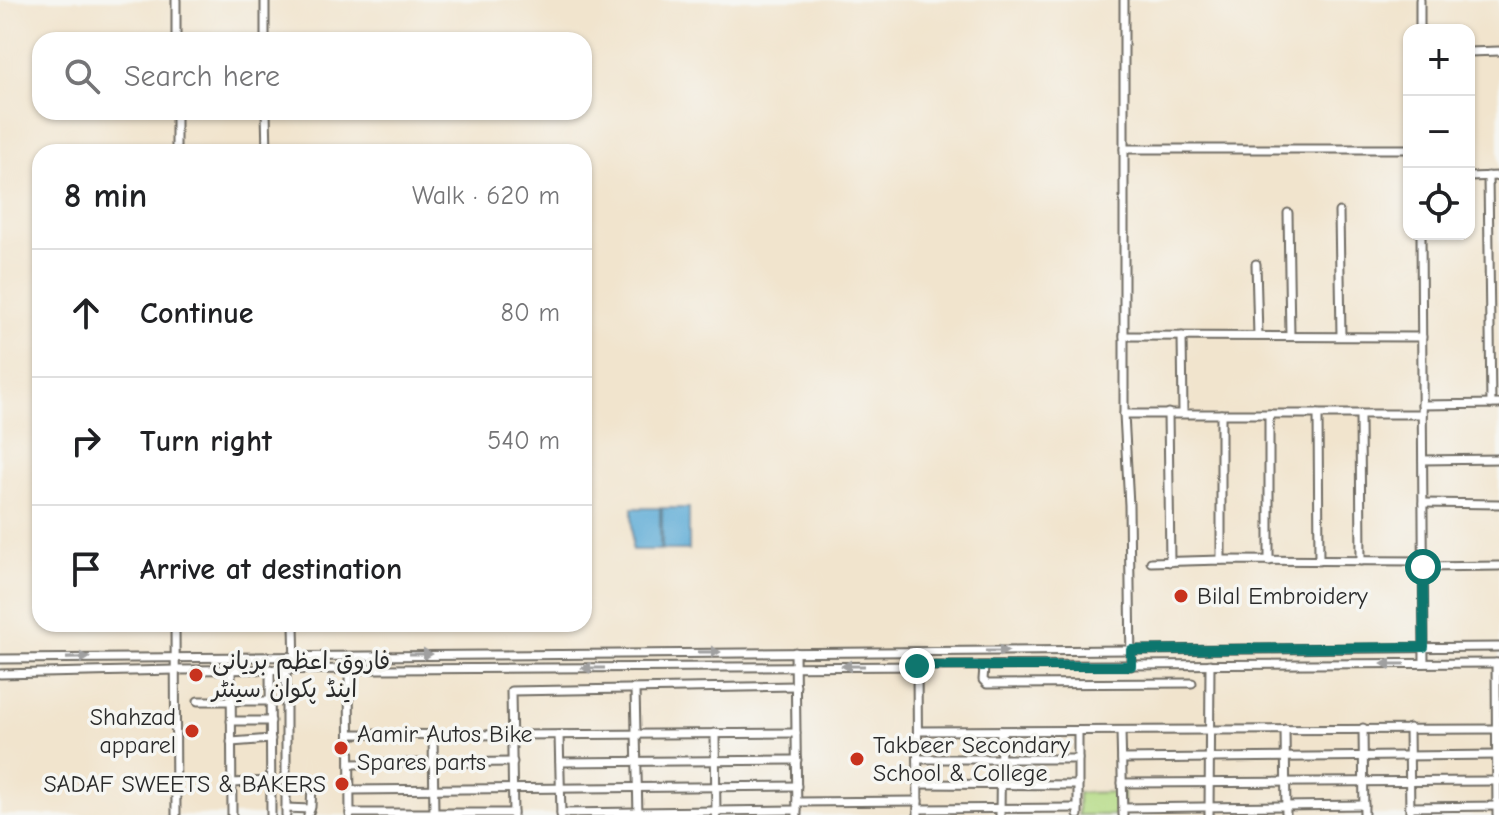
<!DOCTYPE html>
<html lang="en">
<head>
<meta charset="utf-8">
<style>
	:root { --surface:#fff; --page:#f6f6f6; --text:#202124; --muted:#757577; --line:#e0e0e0 }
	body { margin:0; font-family:"Comic Neue","Playpen Sans Arabic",sans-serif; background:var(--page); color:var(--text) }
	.controls { position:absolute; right:24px; top:24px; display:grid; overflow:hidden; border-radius:16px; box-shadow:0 2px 6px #0004 }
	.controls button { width:72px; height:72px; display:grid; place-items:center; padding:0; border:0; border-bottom:2px solid var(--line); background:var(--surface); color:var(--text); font:40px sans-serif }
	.stop { position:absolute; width:24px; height:24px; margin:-18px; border:6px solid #0f766e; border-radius:50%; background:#fff }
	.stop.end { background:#0f766e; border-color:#fff; box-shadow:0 2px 8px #0008 }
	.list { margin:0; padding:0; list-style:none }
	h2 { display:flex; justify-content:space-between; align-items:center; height:104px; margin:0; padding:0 32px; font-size:34px }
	h2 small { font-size:26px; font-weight:400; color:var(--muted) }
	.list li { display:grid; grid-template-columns:52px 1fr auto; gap:24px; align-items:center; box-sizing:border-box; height:128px; padding:0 32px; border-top:2px solid var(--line) }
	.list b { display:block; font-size:30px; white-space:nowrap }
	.list em { font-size:26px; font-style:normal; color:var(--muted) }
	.icon { flex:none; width:44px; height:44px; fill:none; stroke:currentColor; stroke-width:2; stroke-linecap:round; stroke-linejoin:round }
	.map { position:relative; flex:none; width:1499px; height:815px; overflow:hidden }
	.search { position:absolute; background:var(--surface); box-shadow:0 2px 6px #0004; left:32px; top:32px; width:560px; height:88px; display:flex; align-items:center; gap:20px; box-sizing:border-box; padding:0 28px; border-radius:24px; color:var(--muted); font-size:30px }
	.panel { position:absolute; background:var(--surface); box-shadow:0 2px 6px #0004; left:32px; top:144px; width:560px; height:488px; border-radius:24px }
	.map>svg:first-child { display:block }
	.green { fill:#b4da83; stroke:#708257; stroke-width:2 }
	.water { fill:#5caad5; stroke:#446a80; stroke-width:2 }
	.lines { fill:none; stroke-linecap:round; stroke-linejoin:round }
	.minor-casing { stroke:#706c64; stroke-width:11 }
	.minor { stroke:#fff; stroke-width:7 }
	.oneway { fill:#a0a0a0 }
	.route { stroke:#0f766e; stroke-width:10 }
	.poi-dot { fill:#c8321e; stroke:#f6f6f2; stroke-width:3 }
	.labels { text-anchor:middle; stroke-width:7; stroke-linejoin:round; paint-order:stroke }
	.poi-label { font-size:24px; fill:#2b2b2b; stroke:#f6f6f2; text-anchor:start }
</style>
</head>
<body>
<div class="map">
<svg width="1499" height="815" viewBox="0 0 1499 815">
	<rect width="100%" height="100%" fill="#f6f6f2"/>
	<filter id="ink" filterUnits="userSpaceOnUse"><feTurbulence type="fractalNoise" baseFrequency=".0125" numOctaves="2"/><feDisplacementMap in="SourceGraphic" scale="16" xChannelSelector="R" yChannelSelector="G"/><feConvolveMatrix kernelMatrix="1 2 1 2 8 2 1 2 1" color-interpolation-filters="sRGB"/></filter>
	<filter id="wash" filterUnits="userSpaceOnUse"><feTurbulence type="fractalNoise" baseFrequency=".006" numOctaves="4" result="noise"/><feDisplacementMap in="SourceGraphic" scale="32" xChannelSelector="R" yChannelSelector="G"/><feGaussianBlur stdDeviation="1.8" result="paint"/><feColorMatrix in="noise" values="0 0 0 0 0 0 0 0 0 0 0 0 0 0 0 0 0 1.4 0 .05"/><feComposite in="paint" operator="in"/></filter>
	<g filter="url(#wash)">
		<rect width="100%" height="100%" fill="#f1e4cd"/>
		<path class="green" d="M1123,792V815H1078V793Z"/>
		<g class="water">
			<rect x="632" y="508" width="28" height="42"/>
			<rect x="662" y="508" width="27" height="42"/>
		</g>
	</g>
	<g filter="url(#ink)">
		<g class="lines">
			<g class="minor-casing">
				<g id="minor">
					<path d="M176,0V40"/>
					<path d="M265,0V40"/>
					<path d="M1124,0V414L1129,505L1131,666"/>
					<path d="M1420,0V30"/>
					<path d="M1469,52L1499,51"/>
					<path d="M176,112V152"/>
					<path d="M266,112L267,152"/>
					<path d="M1124,149H1409"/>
					<path d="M1488,176L1491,404"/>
					<path d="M1469,177L1499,176"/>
					<path d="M1339,212L1341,336"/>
					<path d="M1288,213L1290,336"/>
					<path d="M1421,234L1424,663"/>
					<path d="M1256,264L1258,336"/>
					<path d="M1124,336L1422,337"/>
					<path d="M1182,336L1183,413"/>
					<path d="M1422,405L1499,404"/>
					<path d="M1168,413L1170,562"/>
					<path d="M1124,414H1422"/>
					<path d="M1269,414V561"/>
					<path d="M1318,414L1319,561"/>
					<path d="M1360,414L1361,561"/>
					<path d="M1423,460L1499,459"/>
					<path d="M1423,503L1499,504"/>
					<path d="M1221,560V414"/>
					<path d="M1151,562L1221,560L1423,561"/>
					<path d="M1423,567L1499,566"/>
					<path d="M175,624L176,815"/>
					<path d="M294,624L295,669"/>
					<path d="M795,652L797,815"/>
					<path d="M0,659L1499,647"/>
					<path d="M1496,663L1497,815"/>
					<path d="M917,666L918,815"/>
					<path d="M984,667L983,680L987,684L1192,683"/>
					<path d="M270,669L271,815"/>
					<path d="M286,669V815"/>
					<path d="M349,669L350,815"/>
					<path d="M231,670L232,815"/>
					<path d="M0,674L175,670L1499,663"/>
					<path d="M635,690L638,815"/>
					<path d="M198,701H271"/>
					<path d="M231,721H271"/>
					<path d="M1363,728L1364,815"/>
					<path d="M1409,728L1410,815"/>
					<path d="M1285,729L1286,815"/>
					<path d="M918,731L1499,729"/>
					<path d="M1078,731V815"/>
					<path d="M1121,731L1123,815"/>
					<path d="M715,733L716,815"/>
					<path d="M350,734L512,735L796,733"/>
					<path d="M433,734L434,815"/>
					<path d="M559,735L561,815"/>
					<path d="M231,742L271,739"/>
					<path d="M918,759H1078"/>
					<path d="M1122,759L1499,755"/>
					<path d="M560,762L797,760"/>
					<path d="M350,764L513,762"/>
					<path d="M232,783L271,781"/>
					<path d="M1122,783L1499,781"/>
					<path d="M918,784L1078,785"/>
					<path d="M350,790L797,786"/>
					<path d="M797,802L918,801"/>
					<path d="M1410,807L1499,806"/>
					<path d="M286,808L310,809"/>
					<path d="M1123,808L1364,805"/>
					<path d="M918,809L1078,808"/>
					<path d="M350,813H513"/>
					<path d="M561,813L797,810"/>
					<path d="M308,815L311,807L312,785"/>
					<path d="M513,815L511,691L796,686"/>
					<path d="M1000,815L1001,731"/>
					<path d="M1209,815L1210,664"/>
				</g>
			</g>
			<use href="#minor" class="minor"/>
		</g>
		<defs><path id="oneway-solid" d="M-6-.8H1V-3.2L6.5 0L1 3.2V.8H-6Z" transform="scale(2)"/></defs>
		<g class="oneway">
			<use href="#oneway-solid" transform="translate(997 651)"/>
			<use href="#oneway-solid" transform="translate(709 652)"/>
			<use href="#oneway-solid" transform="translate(421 654)"/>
			<use href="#oneway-solid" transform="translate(78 658) rotate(-1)"/>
			<use href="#oneway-solid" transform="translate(1393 664) rotate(180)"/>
			<use href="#oneway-solid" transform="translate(853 666) rotate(180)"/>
			<use href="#oneway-solid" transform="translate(593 668) rotate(180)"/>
		</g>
	</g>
	<g class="lines" filter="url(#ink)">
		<path class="route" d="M917,666H1131V650L1424,647L1423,567"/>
	</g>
	<g class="poi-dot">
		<circle cx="1181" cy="596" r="8"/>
		<circle cx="196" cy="675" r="8"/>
		<circle cx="192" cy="731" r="8"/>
		<circle cx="341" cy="748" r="8"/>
		<circle cx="857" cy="759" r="8"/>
		<circle cx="342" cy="784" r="8"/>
	</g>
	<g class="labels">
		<g class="poi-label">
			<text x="1197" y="604">Bilal Embroidery</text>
			<text x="212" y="669">فاروق اعظم بریانی<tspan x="212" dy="28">اینڈ پکوان سینٹر</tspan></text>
			<text x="176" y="725" text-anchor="end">Shahzad<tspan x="176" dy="28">apparel</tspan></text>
			<text x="357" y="742">Aamir Autos Bike<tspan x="357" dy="28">Spares parts</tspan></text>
			<text x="873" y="753">Takbeer Secondary<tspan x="873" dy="28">School &amp; College</tspan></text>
			<text x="326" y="792" text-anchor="end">SADAF SWEETS &amp; BAKERS</text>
		</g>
	</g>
</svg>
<div class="controls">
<button>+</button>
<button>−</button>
<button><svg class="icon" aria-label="locate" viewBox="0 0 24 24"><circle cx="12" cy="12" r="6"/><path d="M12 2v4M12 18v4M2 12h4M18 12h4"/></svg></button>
</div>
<div class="stop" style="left:1423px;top:567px"></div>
<div class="stop end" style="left:917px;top:666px"></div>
<div class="search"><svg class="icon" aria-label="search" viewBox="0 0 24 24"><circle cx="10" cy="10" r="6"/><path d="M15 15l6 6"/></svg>Search here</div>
<section class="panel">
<h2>8 min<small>Walk · 620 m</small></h2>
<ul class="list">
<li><svg class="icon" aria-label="ahead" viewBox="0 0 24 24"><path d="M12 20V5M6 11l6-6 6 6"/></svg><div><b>Continue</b></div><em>80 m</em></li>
<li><svg class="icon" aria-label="right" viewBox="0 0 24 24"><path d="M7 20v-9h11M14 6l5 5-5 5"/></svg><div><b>Turn right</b></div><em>540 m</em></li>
<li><svg class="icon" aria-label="arrive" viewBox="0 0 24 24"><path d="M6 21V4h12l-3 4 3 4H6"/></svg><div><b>Arrive at destination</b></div></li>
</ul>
</section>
</div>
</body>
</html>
